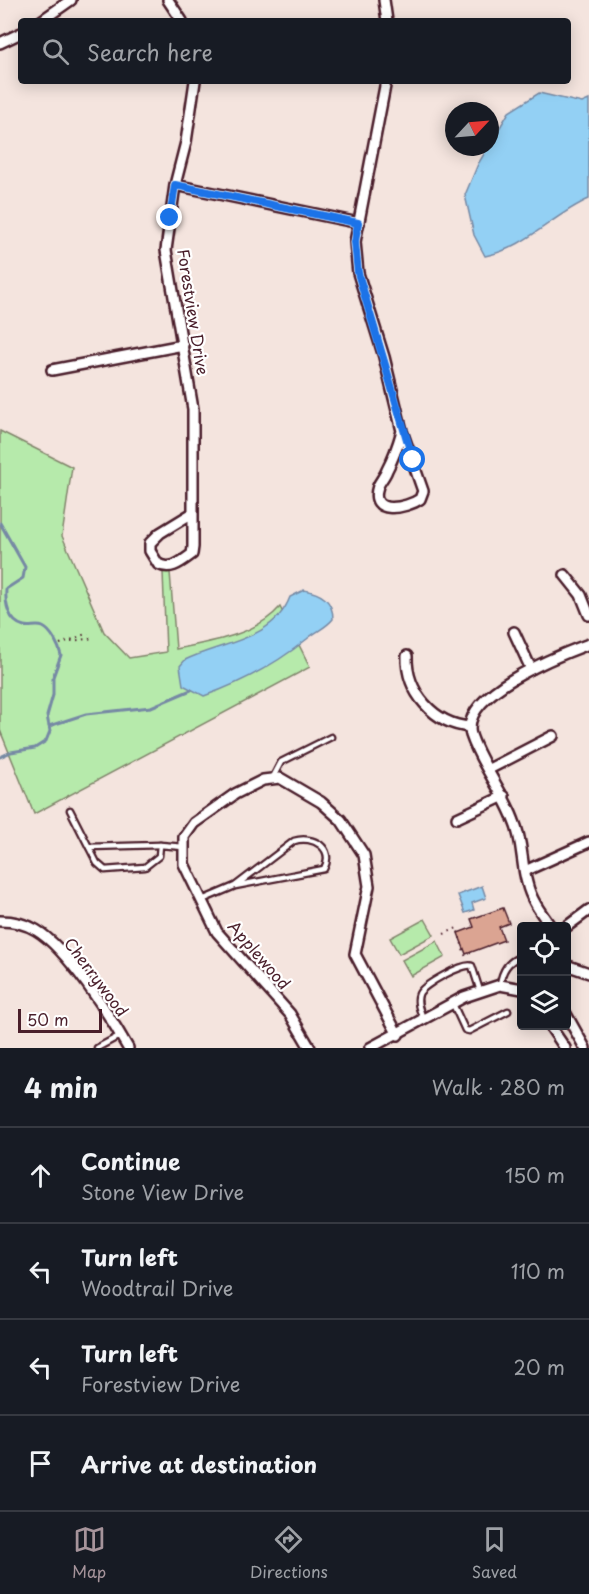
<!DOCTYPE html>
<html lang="en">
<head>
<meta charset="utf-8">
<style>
	:root { --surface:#171b24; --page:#242831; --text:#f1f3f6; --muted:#9ea1a6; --line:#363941; --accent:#a6949b }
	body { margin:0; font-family:"Playpen Sans",sans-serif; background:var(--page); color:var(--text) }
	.controls { position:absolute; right:18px; bottom:18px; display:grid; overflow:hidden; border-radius:6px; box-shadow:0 3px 15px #0003 }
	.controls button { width:54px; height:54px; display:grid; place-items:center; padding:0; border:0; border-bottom:2px solid var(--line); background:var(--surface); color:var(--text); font:30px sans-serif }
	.compass { position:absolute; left:445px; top:102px; width:54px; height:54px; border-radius:50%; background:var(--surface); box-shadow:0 3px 15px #0003; rotate:64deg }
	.scale { position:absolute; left:18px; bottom:15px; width:84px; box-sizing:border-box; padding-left:6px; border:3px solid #4a1f2b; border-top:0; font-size:16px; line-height:21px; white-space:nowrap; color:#4a1f2b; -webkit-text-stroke:4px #fff; paint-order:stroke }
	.stop { position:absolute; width:18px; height:18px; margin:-14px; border:4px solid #1a73e8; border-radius:50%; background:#fff }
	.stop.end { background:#1a73e8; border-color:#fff; box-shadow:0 2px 6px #0008 }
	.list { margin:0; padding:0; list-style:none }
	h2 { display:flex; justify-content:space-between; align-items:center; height:78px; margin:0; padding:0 24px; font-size:26px }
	h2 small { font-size:20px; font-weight:400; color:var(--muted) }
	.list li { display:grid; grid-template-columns:39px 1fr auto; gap:18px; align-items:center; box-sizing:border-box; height:96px; padding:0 24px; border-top:2px solid var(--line) }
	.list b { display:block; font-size:22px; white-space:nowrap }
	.list p { margin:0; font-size:20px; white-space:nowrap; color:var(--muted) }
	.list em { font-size:20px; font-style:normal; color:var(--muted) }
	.icon { flex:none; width:33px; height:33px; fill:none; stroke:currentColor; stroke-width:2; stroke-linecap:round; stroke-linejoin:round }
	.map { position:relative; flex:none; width:589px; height:1048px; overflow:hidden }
	.search { position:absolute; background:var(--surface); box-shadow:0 3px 15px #0003; left:18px; right:18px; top:18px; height:66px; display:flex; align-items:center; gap:15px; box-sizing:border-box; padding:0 21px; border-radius:6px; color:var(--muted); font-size:22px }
	.sheet { height:462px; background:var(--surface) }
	nav { display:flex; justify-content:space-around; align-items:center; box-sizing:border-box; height:84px; border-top:2px solid var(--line); background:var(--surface); font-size:16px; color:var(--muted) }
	nav a { display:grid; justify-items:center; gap:3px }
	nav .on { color:var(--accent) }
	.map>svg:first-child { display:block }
	.green { fill:#b6eaab; stroke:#80846b; stroke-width:1.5 }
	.water { fill:#93d0f4; stroke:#7689a4; stroke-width:1.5 }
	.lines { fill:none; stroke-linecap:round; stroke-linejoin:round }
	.stream { stroke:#7689a4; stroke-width:3 }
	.building { fill:#dba492; stroke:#4a1f2b; stroke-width:1.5 }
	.service-casing { stroke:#4a1f2b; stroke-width:9 }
	.minor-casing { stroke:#4a1f2b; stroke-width:14 }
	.path { stroke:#4a1f2b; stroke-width:2; stroke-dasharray:1.5 4.5; stroke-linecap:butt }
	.service { stroke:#fff; stroke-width:4.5 }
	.minor { stroke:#fff; stroke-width:9 }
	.route { stroke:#1a73e8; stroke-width:8 }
	.labels { text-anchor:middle; stroke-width:4.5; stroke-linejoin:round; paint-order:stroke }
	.street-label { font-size:16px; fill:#4a1f2b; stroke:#fff }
</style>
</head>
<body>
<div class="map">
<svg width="589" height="1048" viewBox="0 0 589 1048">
	<rect width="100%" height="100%" fill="#f4e4de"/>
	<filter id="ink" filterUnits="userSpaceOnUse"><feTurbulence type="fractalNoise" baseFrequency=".0167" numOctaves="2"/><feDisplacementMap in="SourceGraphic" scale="12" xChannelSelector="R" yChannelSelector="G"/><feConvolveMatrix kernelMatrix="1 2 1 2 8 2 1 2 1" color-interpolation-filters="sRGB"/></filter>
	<g filter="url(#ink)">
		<g class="green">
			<path d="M0,431L72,467L62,536L104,632L129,658L166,652L163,572H170L176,649C210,642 256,635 280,607L310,667L34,814L0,730Z"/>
			<path d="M425,919L434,935L399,954L390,938Z"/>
			<path d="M437,941L445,957L411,976L402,960Z"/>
		</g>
		<g class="water">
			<path d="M539,93L582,103L589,100V199C552,215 526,248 485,256L474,235L465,195L478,164L509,112Z"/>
			<path d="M304,590C321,593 333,600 333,619C326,628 316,631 307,639C275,665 243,682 204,696L183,685L180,666L185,660C222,642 274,640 290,597Z"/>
			<path d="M482,886L486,898L472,903L474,910L465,913L458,895Z"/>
		</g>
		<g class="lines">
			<g class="stream">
				<path d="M0,523L25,567L23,578L6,589C5,603 8,622 24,626C30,628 37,624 43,627C52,631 59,647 61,655L53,677V695L47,716L50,731L46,741L35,748L11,752L0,757"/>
				<path d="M49,726L86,714L151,707L191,690"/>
			</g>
		</g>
		<path class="building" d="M503,908L509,923L499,927L504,940L466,954L458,933L474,927L471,919Z"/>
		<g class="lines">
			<g class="service-casing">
				<g id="service">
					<path d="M272,779L281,762L331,737"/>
					<path d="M70,810L97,863L105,870L145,867L159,856L160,845L184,847"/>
					<path d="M89,847L160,845"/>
					<path d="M202,900L235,886L294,841C313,835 335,848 324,869L235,886"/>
					<path d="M500,985C502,970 508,961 522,956"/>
					<path d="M453,1004L465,1030L469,1031L508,1011"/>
					<path d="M423,1018C420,1011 416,1002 419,994C422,985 465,962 472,966L480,991"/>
					<path d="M97,1048L121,1035"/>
				</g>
			</g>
			<g class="minor-casing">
				<g id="minor">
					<path d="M168,0L182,21"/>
					<path d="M384,0L387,21"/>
					<path d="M41,21L71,0"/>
					<path d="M0,43L21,33"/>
					<path d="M386,81L355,242L358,273L384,357L402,431L423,491L420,499C407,508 368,517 378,486C380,481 385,476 387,470C394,457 398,445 402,431"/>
					<path d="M175,185L359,223"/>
					<path d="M52,370L183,345"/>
					<path d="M191,514L160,533L150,543V551L158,564C171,571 181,562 192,554L193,547V409L166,250L175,185L186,142L195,81"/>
					<path d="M565,575L581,595L589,615"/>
					<path d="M514,632L531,669"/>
					<path d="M407,656C406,692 434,724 470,727"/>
					<path d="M489,769L553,736"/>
					<path d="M457,818L504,796"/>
					<path d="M525,871L589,842"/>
					<path d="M0,921C13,921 24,923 36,930C67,948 110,1016 128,1048"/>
					<path d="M551,927C541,913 531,900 527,883C521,863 523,841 514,821C503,791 481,765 471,735C459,694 559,655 589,644"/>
					<path d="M566,927L589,910"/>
					<path d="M566,965L589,973"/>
					<path d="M566,1014L585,1048"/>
					<path d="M550,1026L565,1048"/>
					<path d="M310,1048L290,1014L217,932L184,864V837L194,823L235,794L263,780L280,778L321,802L341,820L364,855L369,886L355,954L398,1035"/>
					<path d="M370,1048L464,997L500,985L522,989"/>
				</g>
			</g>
			<g class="path">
				<path d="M71,641L94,638"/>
				<path d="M60,644L88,633"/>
				<path d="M444,934L457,928L466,958"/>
			</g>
			<use href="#service" class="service"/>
			<use href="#minor" class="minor"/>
		</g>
	</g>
	<g class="lines" filter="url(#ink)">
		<path class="route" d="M170,218L175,185L358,223L355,242L358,273L413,460"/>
	</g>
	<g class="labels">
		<g class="street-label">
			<text transform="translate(193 312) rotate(81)" y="6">Forestview Drive</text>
			<text transform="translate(259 955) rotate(49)" y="6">Applewood</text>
			<text transform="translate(96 977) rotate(53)" y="6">Cherrywood</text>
		</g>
	</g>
</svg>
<div class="controls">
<button><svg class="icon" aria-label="locate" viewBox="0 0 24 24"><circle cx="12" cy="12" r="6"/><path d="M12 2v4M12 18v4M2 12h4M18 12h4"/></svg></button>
<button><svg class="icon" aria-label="layers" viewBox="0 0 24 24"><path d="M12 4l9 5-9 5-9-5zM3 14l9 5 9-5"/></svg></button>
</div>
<svg class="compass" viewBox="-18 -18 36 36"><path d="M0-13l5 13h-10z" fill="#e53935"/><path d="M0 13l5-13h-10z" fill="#9ea1a6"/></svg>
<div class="scale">50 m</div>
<div class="stop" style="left:413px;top:460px"></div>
<div class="stop end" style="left:170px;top:218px"></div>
<div class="search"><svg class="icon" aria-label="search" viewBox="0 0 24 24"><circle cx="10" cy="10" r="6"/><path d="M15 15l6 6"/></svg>Search here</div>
</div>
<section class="sheet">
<h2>4 min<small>Walk · 280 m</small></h2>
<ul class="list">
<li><svg class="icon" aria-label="ahead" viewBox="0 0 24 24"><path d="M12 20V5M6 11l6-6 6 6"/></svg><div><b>Continue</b><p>Stone View Drive</p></div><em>150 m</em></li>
<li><svg class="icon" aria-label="left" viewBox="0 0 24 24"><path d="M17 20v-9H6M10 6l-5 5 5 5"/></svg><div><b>Turn left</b><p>Woodtrail Drive</p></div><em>110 m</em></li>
<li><svg class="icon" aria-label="left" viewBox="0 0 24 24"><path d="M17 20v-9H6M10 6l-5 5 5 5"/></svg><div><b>Turn left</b><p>Forestview Drive</p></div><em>20 m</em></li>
<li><svg class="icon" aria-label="arrive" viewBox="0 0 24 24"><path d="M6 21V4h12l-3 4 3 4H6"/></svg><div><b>Arrive at destination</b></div></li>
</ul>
</section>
<nav>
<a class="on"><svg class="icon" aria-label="map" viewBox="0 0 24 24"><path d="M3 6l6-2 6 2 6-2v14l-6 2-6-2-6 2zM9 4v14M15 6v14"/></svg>Map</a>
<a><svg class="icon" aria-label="directions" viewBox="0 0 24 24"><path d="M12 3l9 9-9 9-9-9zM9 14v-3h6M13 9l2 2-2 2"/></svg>Directions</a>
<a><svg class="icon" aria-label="saved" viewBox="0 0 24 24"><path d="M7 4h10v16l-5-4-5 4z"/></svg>Saved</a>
</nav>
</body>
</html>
